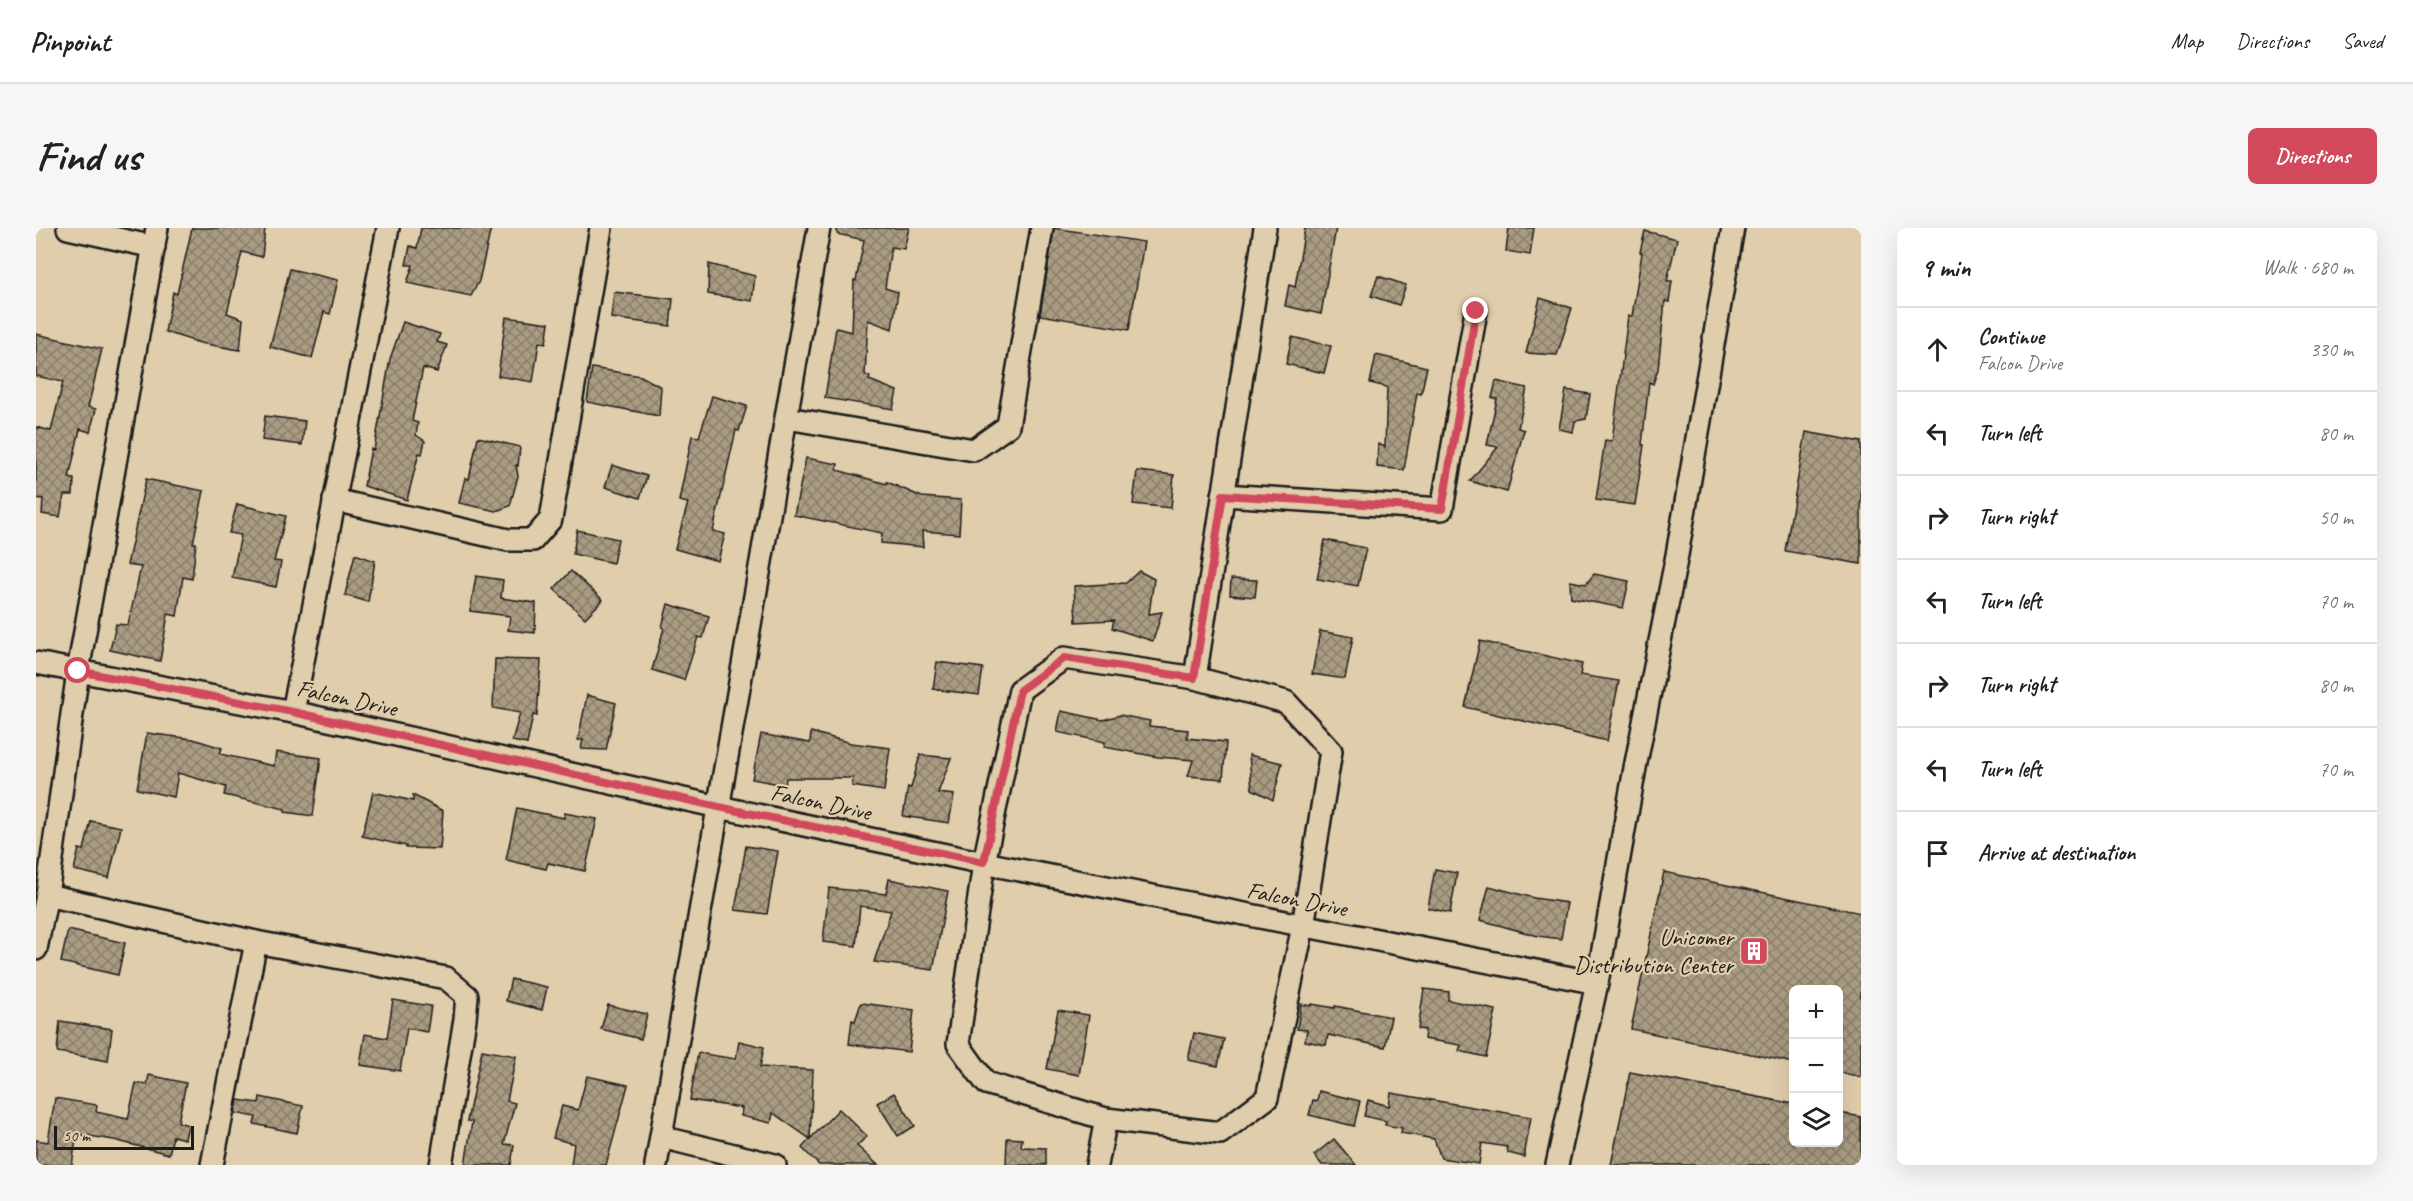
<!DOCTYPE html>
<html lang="en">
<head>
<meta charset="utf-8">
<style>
	:root { --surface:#fff; --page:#f6f6f6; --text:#202124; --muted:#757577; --line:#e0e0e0; --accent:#d1495b }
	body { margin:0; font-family:Caveat,sans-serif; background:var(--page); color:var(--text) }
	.controls { position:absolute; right:18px; bottom:18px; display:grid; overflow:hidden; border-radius:9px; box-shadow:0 6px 24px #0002 }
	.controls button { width:54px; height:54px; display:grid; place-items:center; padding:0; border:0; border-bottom:2px solid var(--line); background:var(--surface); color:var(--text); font:30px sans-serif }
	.scale { position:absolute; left:18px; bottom:15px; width:140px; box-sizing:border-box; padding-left:6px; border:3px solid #1c1c1c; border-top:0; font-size:16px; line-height:21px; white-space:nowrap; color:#1c1c1c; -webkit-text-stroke:4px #e0cdab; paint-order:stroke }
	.stop { position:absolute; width:18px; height:18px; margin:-14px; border:4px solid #d1495b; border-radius:50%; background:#fff }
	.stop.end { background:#d1495b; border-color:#fff; box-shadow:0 2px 6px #0008 }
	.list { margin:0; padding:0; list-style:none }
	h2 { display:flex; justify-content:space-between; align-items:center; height:78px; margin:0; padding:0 24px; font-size:26px }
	h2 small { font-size:20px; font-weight:400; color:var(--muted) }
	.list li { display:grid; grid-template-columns:39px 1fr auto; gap:18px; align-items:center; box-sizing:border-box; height:84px; padding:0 24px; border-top:2px solid var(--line) }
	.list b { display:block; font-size:22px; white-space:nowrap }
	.list p { margin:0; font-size:20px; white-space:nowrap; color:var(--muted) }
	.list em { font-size:20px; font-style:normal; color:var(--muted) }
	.icon { flex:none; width:33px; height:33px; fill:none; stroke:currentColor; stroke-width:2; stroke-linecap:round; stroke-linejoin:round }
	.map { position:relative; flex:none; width:1825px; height:937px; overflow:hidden; border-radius:9px }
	header { display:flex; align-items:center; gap:36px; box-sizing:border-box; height:84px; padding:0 30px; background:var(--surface); border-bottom:2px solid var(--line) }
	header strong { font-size:28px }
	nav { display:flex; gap:33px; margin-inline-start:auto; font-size:21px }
	.intro { display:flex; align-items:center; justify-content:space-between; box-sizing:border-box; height:144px; padding:0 36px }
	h1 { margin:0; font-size:42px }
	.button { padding:15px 27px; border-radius:9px; background:var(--accent); color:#fff; font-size:21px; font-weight:700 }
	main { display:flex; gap:36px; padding:0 36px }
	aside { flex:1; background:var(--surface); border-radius:9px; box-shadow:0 6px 24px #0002 }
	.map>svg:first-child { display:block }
	.building { fill:url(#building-cross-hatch); stroke:#1c1c1c; stroke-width:1.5 }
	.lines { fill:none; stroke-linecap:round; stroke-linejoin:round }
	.minor-casing { stroke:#1c1c1c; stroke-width:26 }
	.minor { stroke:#e0cdab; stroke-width:21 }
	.route { stroke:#d1495b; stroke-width:8 }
	.labels { text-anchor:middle; stroke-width:4.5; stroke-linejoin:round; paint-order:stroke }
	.street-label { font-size:24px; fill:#1c1c1c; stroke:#e0cdab }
	.poi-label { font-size:24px; fill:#1c1c1c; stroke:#e0cdab; text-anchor:end }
</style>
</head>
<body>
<header>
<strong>Pinpoint</strong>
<nav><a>Map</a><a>Directions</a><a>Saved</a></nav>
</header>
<div class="intro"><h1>Find us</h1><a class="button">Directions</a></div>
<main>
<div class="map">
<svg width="1825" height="937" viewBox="0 0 1825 937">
	<defs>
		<pattern id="building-cross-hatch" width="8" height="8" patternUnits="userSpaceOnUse" patternTransform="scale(1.5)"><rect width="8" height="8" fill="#aa9c83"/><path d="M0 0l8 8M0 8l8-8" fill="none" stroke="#8a7e6a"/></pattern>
	</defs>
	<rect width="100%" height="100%" fill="#e0cdab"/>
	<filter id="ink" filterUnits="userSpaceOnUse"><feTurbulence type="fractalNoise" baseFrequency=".0167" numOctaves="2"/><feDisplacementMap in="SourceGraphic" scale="12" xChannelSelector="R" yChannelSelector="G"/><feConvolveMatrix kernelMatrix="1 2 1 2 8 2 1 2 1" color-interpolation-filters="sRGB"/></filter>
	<g filter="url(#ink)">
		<g class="building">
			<path d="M156,0H229L226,29L206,24L191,85L207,91L204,122L164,115L129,104L137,64L141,66Z"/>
			<path d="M385,0H455L443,53L435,68L371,55L377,37H370L374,18L381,20Z"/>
			<path d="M801,0H873L868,21L855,19L849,60L862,64L856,101L832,92L829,147L834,148L833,152L861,163L857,181L789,170L800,100L816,104L818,52L820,53L828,12L801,6Z"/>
			<path d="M1018,0L1108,14L1093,102L1004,87Z"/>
			<path d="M1269,0H1300L1285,86L1249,78L1253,57L1259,59Z"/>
			<path d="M1473,0H1498L1494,27L1470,23Z"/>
			<path d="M1609,3L1641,11L1631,53H1636L1633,74L1629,73L1622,141L1617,156L1613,154L1606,217H1608L1599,277L1560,272L1569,212L1576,213L1592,88H1596L1606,25L1604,24Z"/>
			<path d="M673,36L719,48L716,73L672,66Z"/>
			<path d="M254,41L302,52L294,86L288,84L276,130L234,119Z"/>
			<path d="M1342,48L1370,57L1363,77L1335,68Z"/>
			<path d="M578,64L637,71L634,98L575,90Z"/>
			<path d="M1504,70L1536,80L1521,127L1490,125Z"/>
			<path d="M470,89L513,95L510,115L503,114L497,154L462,148Z"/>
			<path d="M367,94L404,106L401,114L411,117L401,144L387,140L376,193L382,195L380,207L389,213L386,226L383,225L371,272L328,258L335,221L338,222L354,131Z"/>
			<path d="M0,106L66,121L52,179L60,181L54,204L44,201L33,250L38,251L37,267H28L24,289L6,286L7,271L0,270V199L15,203L27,154L0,148Z"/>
			<path d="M1256,109L1295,118L1288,145L1250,136Z"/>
			<path d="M1340,127L1391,139L1385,166L1381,165L1368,242L1341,239L1342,216L1349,219L1351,159L1334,155Z"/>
			<path d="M556,140L605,148L625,159L623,188L551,174Z"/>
			<path d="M1460,153L1491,160L1482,200L1488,202L1471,264L1434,253L1462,219L1451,217L1461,171L1456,170Z"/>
			<path d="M1530,162L1554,166L1550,191L1539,193L1537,204L1523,201Z"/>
			<path d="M676,168L711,178L703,203L700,202L677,303L689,306L682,333L639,321L652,275L643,273L656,208L663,209Z"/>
			<path d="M229,188L269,193L266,217L226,212Z"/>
			<path d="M1770,204L1825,214V336L1749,323Z"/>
			<path d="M442,209L484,219L482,238L480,237L482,248L474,278L460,283L423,275L429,250L433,251Z"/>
			<path d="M770,230L802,236L801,242L851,256V254L886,269L925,272L923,306L886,303L887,319L845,315L846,305L758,287Z"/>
			<path d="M576,237L611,248L604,270L569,259Z"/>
			<path d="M1101,243L1138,247L1135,280L1097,276Z"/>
			<path d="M110,251L168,263L157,315H160L156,351L147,349L141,388L132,386L124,433L74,422L80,396L92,397L105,339L91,337Z"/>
			<path d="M201,276L250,288L238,333L245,334L240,359L196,350L205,307L193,305Z"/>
			<path d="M541,302L582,311L577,335L537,326Z"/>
			<path d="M1289,312L1330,320L1322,358L1281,351Z"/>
			<path d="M319,326L339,333L332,374L309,367Z"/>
			<path d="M535,343L567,372L549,390L518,361Z"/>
			<path d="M1103,343L1118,351L1113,386L1126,384L1117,413L1076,400L1078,392L1040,394L1038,358L1090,355Z"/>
			<path d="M1558,346L1593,353L1587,380L1535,370L1534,353L1550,356Z"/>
			<path d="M440,348L467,352L465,370L500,375L499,405L472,402L474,388L434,383Z"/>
			<path d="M1195,351L1221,352L1219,369L1194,367Z"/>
			<path d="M632,376L673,388L667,410L662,409L648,452L616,442L628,400L626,399Z"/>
			<path d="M1284,403L1317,409L1309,451L1276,446Z"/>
			<path d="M1444,413L1546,436L1544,447L1583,453L1571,513L1429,479Z"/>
			<path d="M459,431L505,432L501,488L497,487L491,516L476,513L484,485L457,480Z"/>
			<path d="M901,434L947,440L943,467L897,461Z"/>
			<path d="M551,467L580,475L570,522L545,521L547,512H542Z"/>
			<path d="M1025,483L1067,492L1084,487L1114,493L1113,498L1152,502L1151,510L1190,514L1187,551L1152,548L1157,532L1122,529L1068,519L1069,514L1021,504Z"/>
			<path d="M775,504L815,515L854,520L848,563L816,558L817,550H750L749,557L716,551L725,506L774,515Z"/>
			<path d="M111,505L157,511L186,520L184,526L238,538L240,524L285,530L277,588L249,584V581L188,567L190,559L142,545L138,569L101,561Z"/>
			<path d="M884,527L915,530L902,565L918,567L913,595L867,588L872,559L875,560Z"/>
			<path d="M1213,527L1246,535L1237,572L1216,561Z"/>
			<path d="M337,564L377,573V567L407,583L404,621L370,620V618L326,608Z"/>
			<path d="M481,580L528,590V585L561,591L549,643L512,635L510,641L470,632Z"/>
			<path d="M55,593L85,599L73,650L38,642L43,621L48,622Z"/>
			<path d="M710,618L742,623L731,686L699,682Z"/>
			<path d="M1399,641L1421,645L1414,685L1392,680Z"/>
			<path d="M1628,644L1825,685V849L1803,844V762H1758V835L1595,801Z"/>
			<path d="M853,651L912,663L897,742L838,734L855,683L824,678L820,718L787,714L793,660L850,666Z"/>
			<path d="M1453,658L1498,670L1531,675L1525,711L1502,708L1444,692Z"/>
			<path d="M32,702L89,715L82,747L25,734Z"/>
			<path d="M475,751L511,759L506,782L470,773Z"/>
			<path d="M1388,761L1413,764L1412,772L1460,782L1450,829L1423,823L1425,817L1388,811L1389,802L1382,801Z"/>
			<path d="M357,772L395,778L391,804L371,800L364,843L324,837L329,806L351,810Z"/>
			<path d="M825,775L878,782L873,824L813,816L816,792L819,793Z"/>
			<path d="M1265,776L1275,778L1276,776L1299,780V778L1355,789L1349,819L1292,807L1290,817L1269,813L1271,802L1261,801Z"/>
			<path d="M572,777L611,786L605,811L565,801Z"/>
			<path d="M1022,782L1053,787L1043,847L1011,841Z"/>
			<path d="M24,793L76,801L72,833L21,824Z"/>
			<path d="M1158,805L1188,811L1182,838L1152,832Z"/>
			<path d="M703,813L728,819L724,839L777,842L774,911L803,881L831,908L821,918L842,937H783L766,920L774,911L737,885L735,895L705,888L706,880L654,872L662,825L700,831Z"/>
			<path d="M446,822L480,828L471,873L479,875L468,916L478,917L475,937H429L436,894L431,893Z"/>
			<path d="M1594,844L1758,876V915H1803V885L1825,889V937H1575Z"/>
			<path d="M113,847L150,855L142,894L152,897L149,911L137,908L133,926L78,912L41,906L36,937H0V912L12,914L19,870L61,877L60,884L92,891L100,855L111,857Z"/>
			<path d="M551,848L592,857L570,937H535L538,916L517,910L526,878L542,882Z"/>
			<path d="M1283,863L1324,873L1318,898L1273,887L1277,872L1281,873Z"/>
			<path d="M858,865L879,898L862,908L841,875Z"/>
			<path d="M1355,865L1495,889L1488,929L1472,925L1471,919L1446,915L1443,936L1405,930L1398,911L1365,905L1366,900L1349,897L1350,893L1328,888L1332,872L1353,878Z"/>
			<path d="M224,869L267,878L261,905L218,896L220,889L199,885L202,872L223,875Z"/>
			<path d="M971,910L986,911L985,919L1010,920V937H970Z"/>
			<path d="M1298,911L1320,937H1286L1278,927Z"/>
		</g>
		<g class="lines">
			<g class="minor-casing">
				<g id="minor">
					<path d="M32,0L118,19"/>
					<path d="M751,190L938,222L972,198L1006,0"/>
					<path d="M1187,267L1406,281L1440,83"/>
					<path d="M298,272L472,312H497L515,291L565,0"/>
					<path d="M1028,430L1159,450L1250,474L1295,523L1267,698L1231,870L1184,905L1070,891L950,855L922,816L948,635L984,462Z"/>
					<path d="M0,435L257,484L683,579L948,635L1561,755"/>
					<path d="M1159,450L1229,0"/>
					<path d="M257,484L352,0"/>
					<path d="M11,667L220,714L410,750L431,768L429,791L405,937"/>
					<path d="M0,721L11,667L42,443L121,0"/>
					<path d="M625,909L739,937"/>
					<path d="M176,937L220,714"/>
					<path d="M620,937L783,0"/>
					<path d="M1061,937L1070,891"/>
					<path d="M1521,937L1561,755L1599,540L1641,327L1697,0"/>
				</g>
			</g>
			<use href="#minor" class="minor"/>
		</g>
	</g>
	<g class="lines" filter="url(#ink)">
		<path class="route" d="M42,443L257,484L683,579L948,634L984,462L1028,430L1158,450L1187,267L1406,281L1440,83"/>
	</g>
	<defs>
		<g id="building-square" transform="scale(1.5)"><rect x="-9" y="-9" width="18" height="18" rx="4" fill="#d1495b" stroke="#e0cdab"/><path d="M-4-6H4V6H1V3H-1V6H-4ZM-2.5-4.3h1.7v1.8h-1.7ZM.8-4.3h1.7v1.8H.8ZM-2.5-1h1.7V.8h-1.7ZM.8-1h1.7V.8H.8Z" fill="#fff"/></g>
	</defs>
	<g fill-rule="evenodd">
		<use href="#building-square" x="1718" y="723"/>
	</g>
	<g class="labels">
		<g class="street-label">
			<text transform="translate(311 470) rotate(12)" y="8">Falcon Drive</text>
			<text transform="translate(785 574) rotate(12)" y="8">Falcon Drive</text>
			<text transform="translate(1261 671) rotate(11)" y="8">Falcon Drive</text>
		</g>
		<g class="poi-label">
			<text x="1697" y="717">Unicomer<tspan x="1697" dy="28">Distribution Center</tspan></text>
		</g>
	</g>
</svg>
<div class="controls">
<button>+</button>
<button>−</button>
<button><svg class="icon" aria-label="layers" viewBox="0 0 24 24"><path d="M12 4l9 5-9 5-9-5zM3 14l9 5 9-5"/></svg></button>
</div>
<div class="scale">50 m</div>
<div class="stop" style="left:42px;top:443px"></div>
<div class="stop end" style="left:1440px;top:83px"></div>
</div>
<aside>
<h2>9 min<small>Walk · 680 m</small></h2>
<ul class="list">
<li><svg class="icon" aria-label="ahead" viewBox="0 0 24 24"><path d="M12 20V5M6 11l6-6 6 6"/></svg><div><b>Continue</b><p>Falcon Drive</p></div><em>330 m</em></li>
<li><svg class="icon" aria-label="left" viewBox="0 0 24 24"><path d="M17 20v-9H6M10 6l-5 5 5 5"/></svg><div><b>Turn left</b></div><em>80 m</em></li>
<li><svg class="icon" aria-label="right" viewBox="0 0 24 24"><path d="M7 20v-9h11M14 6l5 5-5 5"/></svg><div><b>Turn right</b></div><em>50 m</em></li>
<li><svg class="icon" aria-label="left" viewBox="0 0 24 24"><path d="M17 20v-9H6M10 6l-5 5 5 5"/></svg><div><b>Turn left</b></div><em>70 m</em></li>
<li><svg class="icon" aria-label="right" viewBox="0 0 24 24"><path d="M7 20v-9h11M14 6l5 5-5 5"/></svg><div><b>Turn right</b></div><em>80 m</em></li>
<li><svg class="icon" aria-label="left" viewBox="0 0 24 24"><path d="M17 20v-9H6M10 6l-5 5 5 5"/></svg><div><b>Turn left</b></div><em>70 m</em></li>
<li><svg class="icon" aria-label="arrive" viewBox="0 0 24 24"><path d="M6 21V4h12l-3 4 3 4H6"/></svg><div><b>Arrive at destination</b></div></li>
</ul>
</aside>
</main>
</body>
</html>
